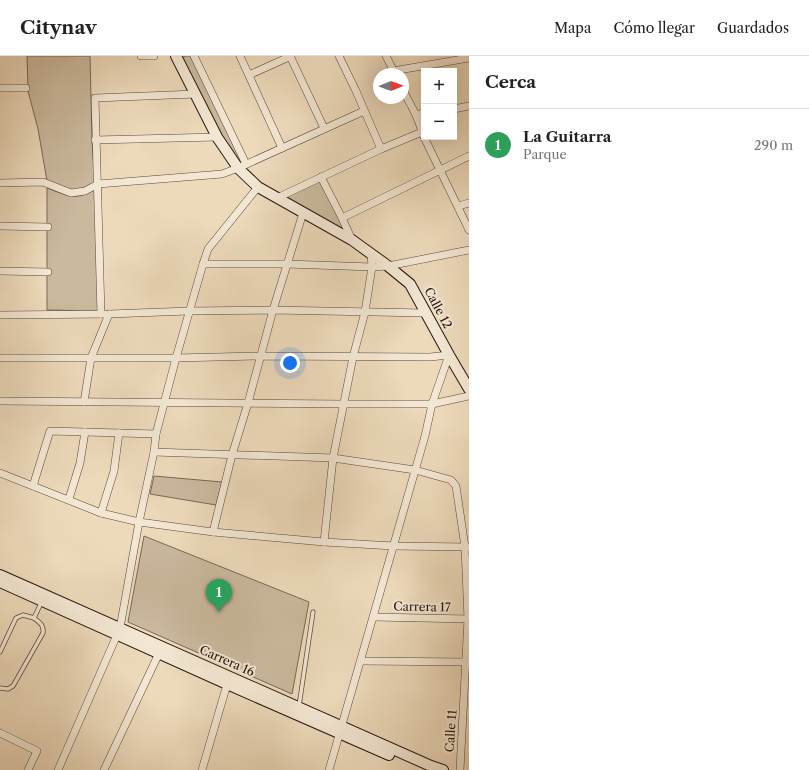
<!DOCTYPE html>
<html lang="es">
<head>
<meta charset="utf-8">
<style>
	:root { --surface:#fff; --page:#f6f6f6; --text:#222; --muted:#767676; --line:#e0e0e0; --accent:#8f2418 }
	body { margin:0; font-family:"Libre Caslon Text",serif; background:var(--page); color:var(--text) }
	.controls { position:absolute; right:12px; top:12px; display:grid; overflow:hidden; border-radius:0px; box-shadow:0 4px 16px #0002 }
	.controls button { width:36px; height:36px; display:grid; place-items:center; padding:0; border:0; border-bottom:1px solid var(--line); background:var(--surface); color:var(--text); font:20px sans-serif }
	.compass { position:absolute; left:373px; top:12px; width:36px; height:36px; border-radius:50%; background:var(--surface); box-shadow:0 4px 16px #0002; rotate:89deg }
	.you { position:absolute; left:290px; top:307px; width:14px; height:14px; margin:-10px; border:3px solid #fff; border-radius:50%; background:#1a73e8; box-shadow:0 0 0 6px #1a73e833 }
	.badge { display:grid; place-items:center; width:26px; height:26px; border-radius:50%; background:var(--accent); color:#fff; font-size:13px; font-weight:700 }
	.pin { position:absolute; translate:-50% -33px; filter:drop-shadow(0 1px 2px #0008) }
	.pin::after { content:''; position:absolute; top:21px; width:14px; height:12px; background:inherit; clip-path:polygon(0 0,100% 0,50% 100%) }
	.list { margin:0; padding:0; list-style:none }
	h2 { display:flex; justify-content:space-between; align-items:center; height:52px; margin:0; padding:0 16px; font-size:17px }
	h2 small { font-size:13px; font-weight:400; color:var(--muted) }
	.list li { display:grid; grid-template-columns:26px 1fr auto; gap:12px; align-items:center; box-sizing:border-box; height:72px; padding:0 16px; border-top:1px solid var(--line) }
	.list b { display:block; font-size:15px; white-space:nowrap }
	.list p { margin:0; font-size:13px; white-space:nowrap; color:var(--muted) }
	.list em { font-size:13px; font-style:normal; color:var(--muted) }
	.map { position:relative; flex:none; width:469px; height:714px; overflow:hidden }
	header { display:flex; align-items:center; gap:24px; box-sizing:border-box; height:56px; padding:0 20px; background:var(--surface); border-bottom:1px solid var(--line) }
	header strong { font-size:19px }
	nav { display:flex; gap:22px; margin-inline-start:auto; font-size:14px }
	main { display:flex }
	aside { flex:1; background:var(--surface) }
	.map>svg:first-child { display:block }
	.green { fill:#cbb99e; stroke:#786856 }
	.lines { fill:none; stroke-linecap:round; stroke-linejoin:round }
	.lane-casing { stroke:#58483a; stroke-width:5 }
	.street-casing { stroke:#58483a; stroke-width:8 }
	.secondary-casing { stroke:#26170f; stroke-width:12 }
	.lane { stroke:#f3e7d3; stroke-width:3.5 }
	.street { stroke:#f3e7d3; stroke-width:7 }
	.secondary { stroke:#f3e7d3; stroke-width:10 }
	.labels { text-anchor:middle; stroke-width:4; stroke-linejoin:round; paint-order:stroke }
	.street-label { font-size:12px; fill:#26170f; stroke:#f3e7d3 }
</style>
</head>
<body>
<header>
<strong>Citynav</strong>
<nav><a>Mapa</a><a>Cómo llegar</a><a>Guardados</a></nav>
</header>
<main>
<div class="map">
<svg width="469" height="714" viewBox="0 0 469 714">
	<rect width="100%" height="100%" fill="#eddabb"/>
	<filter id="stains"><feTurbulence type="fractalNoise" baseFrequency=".005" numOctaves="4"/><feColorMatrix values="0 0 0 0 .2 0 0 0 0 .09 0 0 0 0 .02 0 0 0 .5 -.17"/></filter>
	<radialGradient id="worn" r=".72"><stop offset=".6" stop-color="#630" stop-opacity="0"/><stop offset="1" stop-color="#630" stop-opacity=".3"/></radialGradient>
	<g class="green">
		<path d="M27,0H90L92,85L95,126L84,132L71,135L47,125L38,73L28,35Z"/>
		<path d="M186,0H193L244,107L239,109L220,79L181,2Z"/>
		<path d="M320,125L347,178L283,141Z"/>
		<path d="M47,132C68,140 75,145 96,133L98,255L47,254Z"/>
		<path d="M154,420L222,426L216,449L150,438Z"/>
		<path d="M144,480L309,546L292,638L128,566Z"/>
	</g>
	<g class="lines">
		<g class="lane-casing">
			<g id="lane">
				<path d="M0,596L16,562L23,559L34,562"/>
				<path d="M0,632L8,633L13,630L43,577C44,569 40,567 34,562L41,547"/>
				<path d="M299,650L313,556"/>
			</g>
		</g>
		<g class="street-casing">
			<g id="street">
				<path d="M141,0H154"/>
				<path d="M194,0L246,108"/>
				<path d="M240,0L282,92"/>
				<path d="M290,0L324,72"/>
				<path d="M339,0L356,35L381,93"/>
				<path d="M386,0L395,18"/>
				<path d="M393,15L469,2"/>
				<path d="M249,19L291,0"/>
				<path d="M0,32H26"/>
				<path d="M403,34L416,59L424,80"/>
				<path d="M454,53L469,50"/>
				<path d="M416,59L424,57"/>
				<path d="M424,81L469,174"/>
				<path d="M95,84L217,81"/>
				<path d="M321,121L342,162L352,184"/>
				<path d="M0,127L43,126L71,137L85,135L98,128L222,118L238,112L364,55"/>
				<path d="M277,142L381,93L422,76"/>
				<path d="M458,150L469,147"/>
				<path d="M342,162L469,100"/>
				<path d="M0,170L48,171"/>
				<path d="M203,208H287L372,211L388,210L469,194"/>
				<path d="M0,215L48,216"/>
				<path d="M101,258L95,42L196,38"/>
				<path d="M0,259L109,258L189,255L273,254L425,257"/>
				<path d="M0,302H176L260,300L430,301L449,299L432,348L425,380L329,714"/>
				<path d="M0,345L344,348H432L469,340"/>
				<path d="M84,346L91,302L109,258"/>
				<path d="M154,396L333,402L415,414L451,424L456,430L465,491L468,563L460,714"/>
				<path d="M0,417L101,457L139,466L213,476L324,486L394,490L469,491"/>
				<path d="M33,430L50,375L156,378"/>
				<path d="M69,443L80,407L85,376"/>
				<path d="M101,457L114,415L119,377"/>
				<path d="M213,476L232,399L248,347L273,254L303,157"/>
				<path d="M324,486L333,402L353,301L365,256L372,211L371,198"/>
				<path d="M374,561L469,563"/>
				<path d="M361,605L469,606"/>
				<path d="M0,677L37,695L28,714"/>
				<path d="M58,714L120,572L139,466L154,396L156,378L176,302L203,208L208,193L258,131"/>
				<path d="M104,714L161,593"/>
				<path d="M202,714L228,625"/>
			</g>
		</g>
		<g class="secondary-casing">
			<g id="secondary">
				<path d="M176,0L217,81L238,112L258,131L352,184L388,210L410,228L449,299L469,333"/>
				<path d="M0,519L431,710L443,714"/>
				<path d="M0,526L227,628L389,699"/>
			</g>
		</g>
		<use href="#lane" class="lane"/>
		<use href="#street" class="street"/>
		<use href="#secondary" class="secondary"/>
	</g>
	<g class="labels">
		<g class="street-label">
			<text transform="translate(438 252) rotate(62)" y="4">Calle 12</text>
			<text transform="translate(422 551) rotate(1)" y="4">Carrera 17</text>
			<text transform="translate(227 605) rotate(24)" y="4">Carrera 16</text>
			<text transform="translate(451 675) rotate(-86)" y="4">Calle 11</text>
		</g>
	</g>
	<rect width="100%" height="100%" filter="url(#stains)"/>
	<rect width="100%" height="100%" fill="url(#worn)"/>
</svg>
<div class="controls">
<button>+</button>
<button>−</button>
</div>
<svg class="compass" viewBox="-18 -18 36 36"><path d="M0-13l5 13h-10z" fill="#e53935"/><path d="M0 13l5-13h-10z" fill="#767676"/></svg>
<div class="you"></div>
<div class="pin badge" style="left:219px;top:556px;background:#2e9e5b">1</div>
</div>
<aside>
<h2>Cerca<small></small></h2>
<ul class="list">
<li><span class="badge" style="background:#2e9e5b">1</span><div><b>La Guitarra</b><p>Parque</p></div><em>290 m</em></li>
</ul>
</aside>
</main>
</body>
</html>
